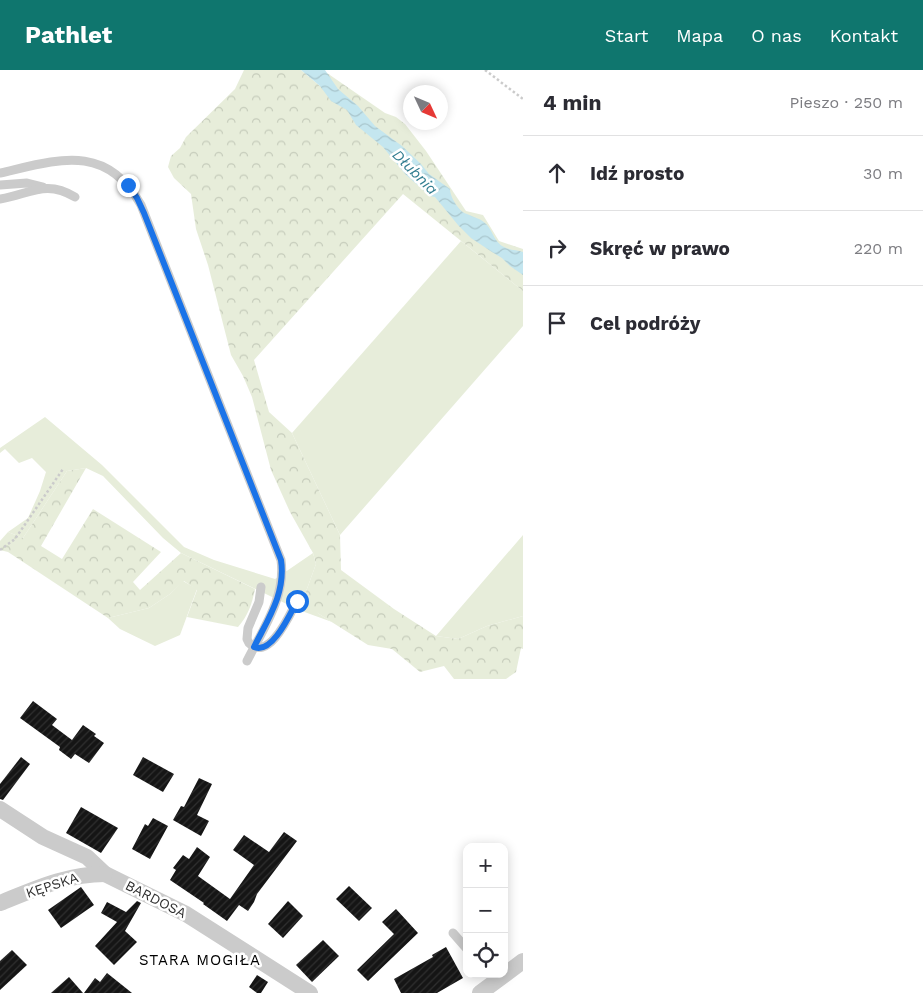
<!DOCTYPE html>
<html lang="pl">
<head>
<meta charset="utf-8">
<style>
	:root { --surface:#fff; --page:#f7f7f7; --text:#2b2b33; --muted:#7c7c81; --line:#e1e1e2; --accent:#0f766e }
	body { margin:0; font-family:"Work Sans",sans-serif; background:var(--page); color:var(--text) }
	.controls { position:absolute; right:15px; bottom:15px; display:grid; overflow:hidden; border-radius:10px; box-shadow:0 2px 12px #0003 }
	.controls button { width:45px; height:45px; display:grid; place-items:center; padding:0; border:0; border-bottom:1px solid var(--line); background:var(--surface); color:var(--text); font:25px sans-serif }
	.compass { position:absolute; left:403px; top:15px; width:45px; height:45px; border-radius:50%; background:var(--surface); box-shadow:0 2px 12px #0003; rotate:134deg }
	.stop { position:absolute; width:15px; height:15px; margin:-11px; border:4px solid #1a73e8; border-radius:50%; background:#fff }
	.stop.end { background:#1a73e8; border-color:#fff; box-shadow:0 1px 5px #0008 }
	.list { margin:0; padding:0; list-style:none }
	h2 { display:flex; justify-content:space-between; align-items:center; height:65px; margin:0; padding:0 20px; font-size:21px }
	h2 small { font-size:16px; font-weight:400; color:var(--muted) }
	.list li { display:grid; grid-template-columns:32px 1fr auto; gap:15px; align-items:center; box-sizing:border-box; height:75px; padding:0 20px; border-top:1px solid var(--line) }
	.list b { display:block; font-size:19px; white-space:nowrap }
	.list em { font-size:16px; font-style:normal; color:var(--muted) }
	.icon { flex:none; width:28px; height:28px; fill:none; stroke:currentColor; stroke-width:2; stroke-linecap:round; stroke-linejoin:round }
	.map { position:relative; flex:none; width:523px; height:923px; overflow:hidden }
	header { display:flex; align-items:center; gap:30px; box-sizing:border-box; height:70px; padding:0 25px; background:var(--accent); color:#fff }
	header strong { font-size:24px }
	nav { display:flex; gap:28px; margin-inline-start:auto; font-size:18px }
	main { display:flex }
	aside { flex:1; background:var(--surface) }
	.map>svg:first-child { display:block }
	.green { fill:#e7edda }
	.forest { fill:url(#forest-crowns) }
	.water { fill:url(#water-waves) }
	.building { fill:url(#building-hatch) }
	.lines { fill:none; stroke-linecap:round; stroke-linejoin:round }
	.path { stroke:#cbcbcb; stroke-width:2.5; stroke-dasharray:2.5 2.5; stroke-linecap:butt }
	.lane { stroke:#cbcbcb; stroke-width:9 }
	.street { stroke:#cbcbcb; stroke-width:16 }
	.route { stroke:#1a73e8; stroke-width:6 }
	.labels { text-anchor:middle; stroke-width:5; stroke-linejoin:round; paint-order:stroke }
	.street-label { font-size:14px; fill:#2e2e2e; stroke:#fff }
	.water-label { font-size:15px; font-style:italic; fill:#327d90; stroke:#fff }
	.neighbourhood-label { font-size:15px; letter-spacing:1px; fill:#000; stroke:#fff }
</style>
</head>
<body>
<header>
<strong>Pathlet</strong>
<nav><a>Start</a><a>Mapa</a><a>O nas</a><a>Kontakt</a></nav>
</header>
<main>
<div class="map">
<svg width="523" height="923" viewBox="0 0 523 923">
	<defs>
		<pattern id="forest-crowns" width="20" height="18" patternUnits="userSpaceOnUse" patternTransform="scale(1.25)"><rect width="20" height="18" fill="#e7edda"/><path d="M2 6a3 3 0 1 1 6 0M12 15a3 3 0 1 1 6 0" fill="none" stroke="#c6ccbb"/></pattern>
		<pattern id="water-waves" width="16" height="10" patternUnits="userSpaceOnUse" patternTransform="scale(1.25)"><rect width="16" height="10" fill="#c4e6ef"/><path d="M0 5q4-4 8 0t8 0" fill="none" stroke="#a9c6cd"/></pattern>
		<pattern id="building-hatch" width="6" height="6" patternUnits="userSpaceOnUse" patternTransform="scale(1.25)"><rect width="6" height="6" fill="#151515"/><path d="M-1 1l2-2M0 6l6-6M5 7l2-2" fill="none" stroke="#2f2f2f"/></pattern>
	</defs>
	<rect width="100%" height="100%" fill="#fff"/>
	<g class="green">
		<path d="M461,171L523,221V256L340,465L292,363Z"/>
		<path d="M45,347L102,395L184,477L214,490L275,509L313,483L316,494L304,527L319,544L332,552L299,540L181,483L163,468L103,406L86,398L67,401L23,468L8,462L28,448L40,421L46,402L32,388L19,393L5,379L0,383V378Z"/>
		<path d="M523,465V546L487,556L458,569L436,566Z"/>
		<path d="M183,511L197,519L180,565L155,576L120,559L108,548L149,538L170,524Z"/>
	</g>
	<g class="forest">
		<path d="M244,0H301L320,16L327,3L385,43L396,47L405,54L426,81L466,141L483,145L499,171L523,179V221L403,124L254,290L269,342L292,363L340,465L341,500L394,539L436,566L458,569L487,556L523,546V579L521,578L516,602L506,609H454L444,596L420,602L392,579L368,575L319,544L309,537L304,527L316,494L313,483L290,442L271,400L252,327L243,306L231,285L208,195L196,159L191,124L174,108L168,97L171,86L180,78L186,67L235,19Z"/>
		<path d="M86,398L41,476L62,489L93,439L161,482L133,512L140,520L181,483L255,519C252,534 248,546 238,557L187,547L197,520L184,511L170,524L149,538L108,548L8,482L0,480V471L8,462L23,468L67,401Z"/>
	</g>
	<path class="water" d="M301,0H325L338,19L358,36L375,56L402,76L421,94L429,104L450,119C450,127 459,142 467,144C475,148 481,148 487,155C493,162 495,173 504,177C509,180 517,180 523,182V205L510,196L502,188L492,182L471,168L458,155L435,127L430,126L406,105L383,77L356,55L347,40L331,31L320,16Z"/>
	<g class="building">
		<path d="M33,631L57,649L52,655L72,670L83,655L96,664L94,666L104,673L89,693L75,684L71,689L59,680L60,677L20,648Z"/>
		<path d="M21,687L30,694L3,730L0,729V714Z"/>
		<path d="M143,687L174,704L163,722L133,705Z"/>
		<path d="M199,708L212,714L197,745L209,751L201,766L173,750L181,736L184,737Z"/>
		<path d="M81,737L118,758L101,783L66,763Z"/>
		<path d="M153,748L168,756L150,789L132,779L145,754L148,756Z"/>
		<path d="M284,762L297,771L257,824L254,832L248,841L239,835L227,851L203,834L204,833L170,810L176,800L173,798L183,785L189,789L197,777L210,787L198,806L230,829L254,795L233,780L244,765L269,782Z"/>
		<path d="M349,816L372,838L359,851L336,829Z"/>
		<path d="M81,817L94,835L61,858L48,840Z"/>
		<path d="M137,831L141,833L125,861L137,872L114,895L95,876L117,852L101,843L107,832L126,842Z"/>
		<path d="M288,831L303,846L283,868L268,854Z"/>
		<path d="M396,839L418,863L368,911L357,900L394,864L382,852Z"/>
		<path d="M323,870L339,886L312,912L296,895Z"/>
		<path d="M446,877L463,908L437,923H401L394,909L433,887L432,885Z"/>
		<path d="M12,880L27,895L0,920V891Z"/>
		<path d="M107,903L132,923H84L95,908L100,912Z"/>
		<path d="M257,905L268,912L261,923H257L249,917Z"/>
		<path d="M69,907L83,923H51Z"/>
	</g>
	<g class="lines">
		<g class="path">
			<path d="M485,0L523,29"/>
			<path d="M0,480L15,469L63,399"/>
		</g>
		<g class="lane">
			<path d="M0,103C57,90 106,72 141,135L281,490C286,527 263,559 247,591"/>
			<path d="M0,115L27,113L43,117"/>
			<path d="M0,129C30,124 46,109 75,127"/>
			<path d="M261,517L259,532L248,558L247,569L249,573C269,592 289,546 297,531"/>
			<path d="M453,863L467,879"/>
		</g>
		<g class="street">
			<path d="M0,739L43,767L87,787L105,804L186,844L310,923"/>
			<path d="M0,833C35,819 67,804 105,804"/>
			<path d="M480,923L523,891"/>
		</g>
	</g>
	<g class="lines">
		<path class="route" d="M128,115L137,128L144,143L281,490C286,523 268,549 254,577C272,585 290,544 297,531"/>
	</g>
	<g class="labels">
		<g class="street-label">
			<text transform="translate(52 815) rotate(-18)" y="5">KĘPSKA</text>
			<text transform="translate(156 829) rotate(27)" y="5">BARDOSA</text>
		</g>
		<g class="water-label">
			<text transform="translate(415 102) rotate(45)" y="5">Dłubnia</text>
		</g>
		<g class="neighbourhood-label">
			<text x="200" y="895">STARA MOGIŁA</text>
		</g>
	</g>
</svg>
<div class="controls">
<button>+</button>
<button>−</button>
<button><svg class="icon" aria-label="locate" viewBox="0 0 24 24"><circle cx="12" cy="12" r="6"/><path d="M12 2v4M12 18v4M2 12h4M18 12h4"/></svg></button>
</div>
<svg class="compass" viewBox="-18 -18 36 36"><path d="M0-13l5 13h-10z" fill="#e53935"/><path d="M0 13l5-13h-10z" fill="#7c7c81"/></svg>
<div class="stop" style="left:297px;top:531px"></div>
<div class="stop end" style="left:128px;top:115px"></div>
</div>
<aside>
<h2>4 min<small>Pieszo · 250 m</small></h2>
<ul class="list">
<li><svg class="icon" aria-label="ahead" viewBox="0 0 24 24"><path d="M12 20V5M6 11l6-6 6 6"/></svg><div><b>Idź prosto</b></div><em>30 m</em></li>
<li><svg class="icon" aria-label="right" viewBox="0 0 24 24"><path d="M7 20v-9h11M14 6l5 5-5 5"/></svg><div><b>Skręć w prawo</b></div><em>220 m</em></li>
<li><svg class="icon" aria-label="arrive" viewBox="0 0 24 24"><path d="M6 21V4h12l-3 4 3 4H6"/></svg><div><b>Cel podróży</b></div></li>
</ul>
</aside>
</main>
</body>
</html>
